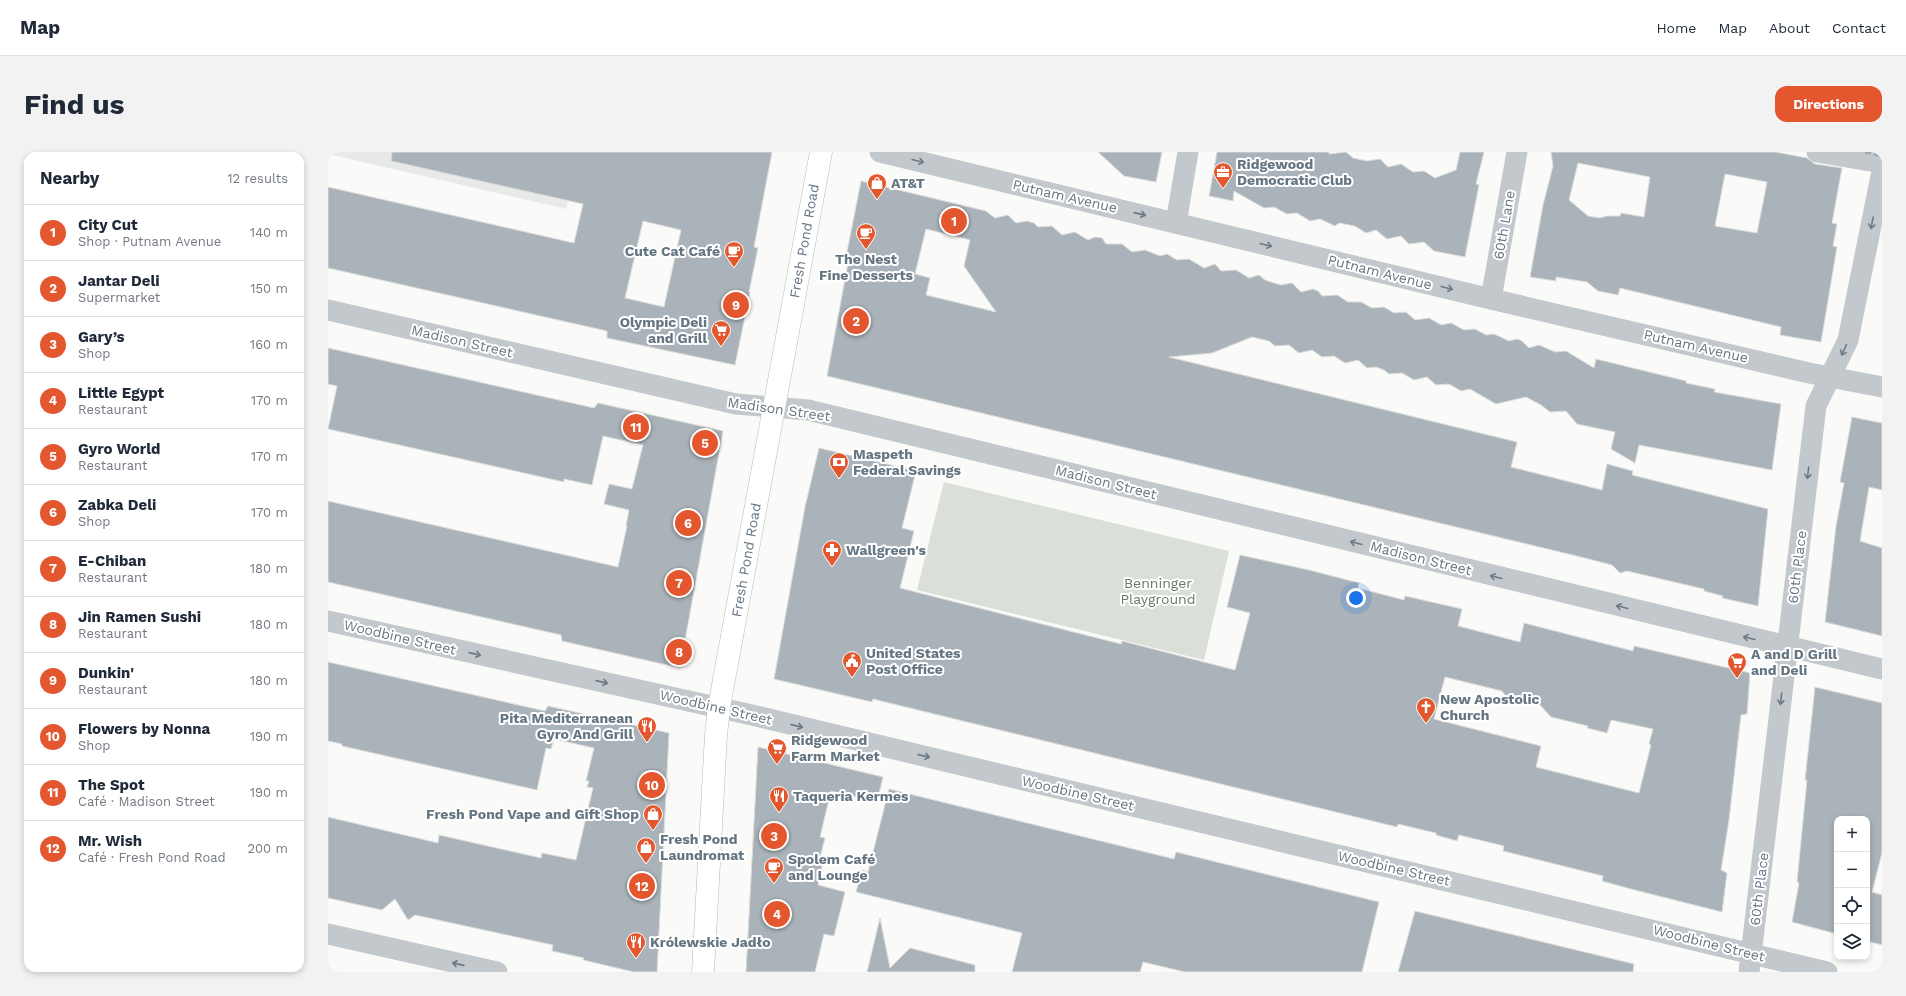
<!DOCTYPE html>
<html lang="en">
<head>
<meta charset="utf-8">
<style>
	:root { --surface:#fff; --page:#f2f2f3; --text:#1f2937; --muted:#747a83; --line:#e0e1e3; --accent:#e4572e }
	body { margin:0; font-family:"Work Sans",sans-serif; background:var(--page); color:var(--text) }
	.controls { position:absolute; right:12px; bottom:12px; display:grid; overflow:hidden; border-radius:8px; box-shadow:0 2px 6px #0003 }
	.controls button { width:36px; height:36px; display:grid; place-items:center; padding:0; border:0; border-bottom:1px solid var(--line); background:var(--surface); color:var(--text); font:20px sans-serif }
	.you { position:absolute; left:1028px; top:446px; width:14px; height:14px; margin:-10px; border:3px solid #fff; border-radius:50%; background:#1a73e8; box-shadow:0 0 0 6px #1a73e833 }
	.badge { display:grid; place-items:center; width:26px; height:26px; border-radius:50%; background:var(--accent); color:#fff; font-size:13px; font-weight:700 }
	.pin { position:absolute; translate:-50% -50%; border:2px solid #fff; box-shadow:0 1px 4px #0006 }
	.list { margin:0; padding:0; list-style:none }
	h2 { display:flex; justify-content:space-between; align-items:center; height:52px; margin:0; padding:0 16px; font-size:17px }
	h2 small { font-size:13px; font-weight:400; color:var(--muted) }
	.list li { display:grid; grid-template-columns:26px 1fr auto; gap:12px; align-items:center; box-sizing:border-box; height:56px; padding:0 16px; border-top:1px solid var(--line) }
	.list b { display:block; font-size:15px; white-space:nowrap }
	.list p { margin:0; font-size:13px; white-space:nowrap; color:var(--muted) }
	.list em { font-size:13px; font-style:normal; color:var(--muted) }
	.icon { flex:none; width:22px; height:22px; fill:none; stroke:currentColor; stroke-width:2; stroke-linecap:round; stroke-linejoin:round }
	.map { position:relative; flex:none; width:1554px; height:820px; overflow:hidden; border-radius:12px }
	header { display:flex; align-items:center; gap:24px; box-sizing:border-box; height:56px; padding:0 20px; background:var(--surface); border-bottom:1px solid var(--line) }
	header strong { font-size:19px }
	nav { display:flex; gap:22px; margin-inline-start:auto; font-size:14px }
	.intro { display:flex; align-items:center; justify-content:space-between; box-sizing:border-box; height:96px; padding:0 24px }
	h1 { margin:0; font-size:28px }
	.button { padding:10px 18px; border-radius:12px; background:var(--accent); color:#fff; font-size:14px; font-weight:700 }
	main { display:flex; gap:24px; padding:0 24px }
	aside { flex:1; background:var(--surface); border-radius:12px; box-shadow:0 2px 6px #0003 }
	.map>svg:first-child { display:block }
	.built { fill:#e8e9e9 }
	.green { fill:#dadfd7 }
	.building { fill:#aab3b9; stroke:#dcdcda; fill-rule:evenodd }
	.lines { fill:none; stroke-linecap:round; stroke-linejoin:round }
	.secondary-casing { stroke:#b3babf; stroke-width:23 }
	.minor { stroke:#c3c8cc; stroke-width:21 }
	.secondary { stroke:#fff; stroke-width:22 }
	.rail { stroke:#a2aab0; stroke-width:3; stroke-dasharray:6 3; stroke-linecap:butt }
	.oneway { stroke:#6a7a87 }
	.labels { text-anchor:middle; stroke-width:4; stroke-linejoin:round; paint-order:stroke }
	.poi-label { font-size:14px; font-weight:bold; fill:#657683; stroke:#fff; text-anchor:start }
	.street-label { font-size:14px; fill:#657683; stroke:#fff }
	.park-label { font-size:14px; fill:#687a64; stroke:#fff }
</style>
</head>
<body>
<header>
<strong>Map</strong>
<nav><a>Home</a><a>Map</a><a>About</a><a>Contact</a></nav>
</header>
<div class="intro"><h1>Find us</h1><a class="button">Directions</a></div>
<main>
<aside>
<h2>Nearby<small>12 results</small></h2>
<ul class="list">
<li><span class="badge">1</span><div><b>City Cut</b><p>Shop · Putnam Avenue</p></div><em>140 m</em></li>
<li><span class="badge">2</span><div><b>Jantar Deli</b><p>Supermarket</p></div><em>150 m</em></li>
<li><span class="badge">3</span><div><b>Gary’s</b><p>Shop</p></div><em>160 m</em></li>
<li><span class="badge">4</span><div><b>Little Egypt</b><p>Restaurant</p></div><em>170 m</em></li>
<li><span class="badge">5</span><div><b>Gyro World</b><p>Restaurant</p></div><em>170 m</em></li>
<li><span class="badge">6</span><div><b>Zabka Deli</b><p>Shop</p></div><em>170 m</em></li>
<li><span class="badge">7</span><div><b>E-Chiban</b><p>Restaurant</p></div><em>180 m</em></li>
<li><span class="badge">8</span><div><b>Jin Ramen Sushi</b><p>Restaurant</p></div><em>180 m</em></li>
<li><span class="badge">9</span><div><b>Dunkin'</b><p>Restaurant</p></div><em>180 m</em></li>
<li><span class="badge">10</span><div><b>Flowers by Nonna</b><p>Shop</p></div><em>190 m</em></li>
<li><span class="badge">11</span><div><b>The Spot</b><p>Café · Madison Street</p></div><em>190 m</em></li>
<li><span class="badge">12</span><div><b>Mr. Wish</b><p>Café · Fresh Pond Road</p></div><em>200 m</em></li>
</ul>
</aside>
<div class="map">
<svg width="1554" height="820" viewBox="0 0 1554 820">
	<rect width="100%" height="100%" fill="#fafaf8"/>
	<path class="built" d="M0,0H251L238,57L0,2Z"/>
	<path class="green" d="M616,330L901,399L876,508L589,438Z"/>
	<g class="building">
		<path d="M64,0H444L426,95L430,96L421,140H422L407,213L279,186V179L0,116V35L246,91L255,52L63,9ZM315,69L353,78L336,155L297,146Z"/>
		<path d="M770,0H834L828,30L796,24Z"/>
		<path d="M889,0H1001V2L1018,0L1025,6L1039,9L1052,7L1060,15L1073,12L1085,20L1096,19L1107,26L1128,18L1132,0H1156L1148,32L1151,33L1137,105L1106,99L1096,90L1081,92L1073,84L1059,87L1048,78L1038,81L1027,74L1011,71L1007,74L992,67L982,69L969,61L959,62L946,55L936,56L906,39L905,49L881,44Z"/>
		<path d="M1223,0H1447L1479,6L1487,12L1514,16L1504,71L1509,72L1505,94L1509,95L1493,190L1452,183L1453,175L1292,136L1290,143L1270,139L1259,130L1228,125V129L1202,125L1215,53L1225,14ZM1250,11L1322,25L1316,65L1293,61L1292,64H1279L1272,66L1260,64L1241,48ZM1397,22L1439,30L1429,81L1387,74Z"/>
		<path d="M533,29L658,59L667,66L680,63L688,71L699,69L706,71L710,75L724,74L734,83L747,80L760,88L767,85L774,86L778,92H794L804,100L817,98L832,104L839,102L849,108L861,107L876,116L887,112L893,119L908,118L921,126L931,123L937,128L946,131L953,133L964,131L973,140L985,137L990,139L994,144L1009,143L1020,150H1033L1044,156L1056,155L1066,161L1078,160L1087,168L1101,166L1113,173L1123,171L1136,178L1147,177L1158,183L1166,182L1181,189L1189,187L1194,189L1201,196L1211,193L1227,200L1238,199L1266,216L1268,207L1358,229V231L1387,237L1386,240L1453,252L1444,318L1311,293L1307,311L1283,297L1287,280L1249,272L1238,259L1222,260L1213,253L1198,245L1168,252L1142,237L1133,239L1121,232L1108,233L1099,225L1086,228L1074,221L1061,222L1056,218L1048,215L1039,216L1030,208L1017,211L1006,204L994,205L984,198L971,201L961,193L947,194L941,189L924,185L884,201L841,205L1189,290L1183,315L1274,338L1279,312L1305,319L1304,323L1440,357L1430,454L1394,446L1395,444L1376,439V437L1329,426L1299,419L1292,421L1284,413L1253,405L499,224L521,106L518,105ZM598,77L642,88L636,114L668,160L598,143L602,126L587,122Z"/>
		<path d="M0,196L266,256L270,251L395,279L352,516L234,489L233,483L0,430V349L290,415L299,374H298L301,358L276,352L281,332L304,337L315,293L275,284L264,333L236,327V330L0,277L9,234L0,232Z"/>
		<path d="M1524,265L1554,271V338L1541,335L1532,389L1554,396V484L1497,470L1508,374L1516,331L1512,330Z"/>
		<path d="M491,296L588,319L574,376L586,379L572,436L793,492L794,489L907,518L922,461L899,455L912,403L981,418L1031,431L1030,436L1076,448L1077,444L1134,457L1130,474L1192,490L1196,471L1305,499L1306,494L1422,521L1419,562L1413,563L1401,668L1393,718L1399,721L1394,760L1299,736L1274,729L1275,724L1175,699L1176,694L1131,683L1129,689L1108,683V681L1070,672L1069,675L545,547L544,550L446,527L477,355ZM1117,525L1174,539L1185,553L1192,548L1212,553L1223,565L1260,574L1259,576L1279,581L1283,568L1325,577L1321,592L1323,593L1311,641L1208,615L1213,594L1106,567Z"/>
		<path d="M0,510L217,559L220,554L341,581L329,820H306L255,808L256,806L224,799L225,793L87,763L80,768L67,747L54,758L0,746V665L110,691L111,683L213,706L214,701L248,708L265,636L259,635L261,629H258L266,596L226,587L223,597L218,596L209,638L14,594V592L0,589Z"/>
		<path d="M1487,535L1554,551V701L1544,740L1554,743V793L1539,789V667H1509V782L1464,770L1471,731L1469,730L1479,628H1477Z"/>
		<path d="M430,595L555,625L549,650L503,639L492,685L497,686L491,709H495L490,733L517,740L506,784L496,782L487,820H418Z"/>
		<path d="M561,637L846,707L848,700L1051,750L1034,820H857L815,810L812,820H684L694,781L528,740L534,718L540,720Z"/>
		<path d="M1087,759L1306,812L1305,820H1070Z"/>
		<path d="M552,766L562,816L582,796L647,813V820H539Z"/>
	</g>
	<g class="lines">
		<g class="secondary-casing">
			<path id="secondary" d="M375,820L388,583L391,555L493,0"/>
		</g>
		<g class="minor">
			<path d="M552,0L1163,147L1481,221L1554,235"/>
			<path d="M1489,0L1554,11"/>
			<path d="M848,71L860,0"/>
			<path d="M1163,147L1189,0"/>
			<path d="M0,158L408,252L480,258L1554,517"/>
			<path d="M0,469L424,563L1499,820"/>
			<path d="M0,782L169,820"/>
			<path d="M1421,820L1488,254L1520,188L1554,19"/>
		</g>
		<use href="#secondary" class="secondary"/>
		<path class="rail" d="M1537,0L1554,4"/>
	</g>
	<defs><path id="oneway-shaft" d="M-6 0H5M1.5-3L5.5 0L1.5 3" fill="none" stroke-width="1.6" stroke-linecap="round" stroke-linejoin="round"/></defs>
	<g class="oneway">
		<use href="#oneway-shaft" transform="translate(590 9) rotate(14)"/>
		<use href="#oneway-shaft" transform="translate(812 62) rotate(13)"/>
		<use href="#oneway-shaft" transform="translate(1544 71) rotate(101)"/>
		<use href="#oneway-shaft" transform="translate(938 93) rotate(14)"/>
		<use href="#oneway-shaft" transform="translate(1119 136) rotate(14)"/>
		<use href="#oneway-shaft" transform="translate(1516 198) rotate(114)"/>
		<use href="#oneway-shaft" transform="translate(1480 321) rotate(97)"/>
		<use href="#oneway-shaft" transform="translate(1028 391) rotate(-166)"/>
		<use href="#oneway-shaft" transform="translate(1168 425) rotate(-166)"/>
		<use href="#oneway-shaft" transform="translate(1294 455) rotate(-166)"/>
		<use href="#oneway-shaft" transform="translate(1421 486) rotate(-166)"/>
		<use href="#oneway-shaft" transform="translate(147 502) rotate(13)"/>
		<use href="#oneway-shaft" transform="translate(274 530) rotate(13)"/>
		<use href="#oneway-shaft" transform="translate(1453 547) rotate(97)"/>
		<use href="#oneway-shaft" transform="translate(469 574) rotate(13)"/>
		<use href="#oneway-shaft" transform="translate(596 604) rotate(13)"/>
		<use href="#oneway-shaft" transform="translate(130 812) rotate(-167)"/>
	</g>
	<defs>
		<g id="office-pin" transform="scale(1)"><path d="M0 17L-7.5 6A9.5 9.5 0 1 1 7.5 6Z" fill="#e4572e" stroke="#fff"/><path d="M-6-3h4V-5.5h4V-3h4V5H-6ZM-1-4.5V-3h2v-1.5ZM-6 0V1H6V0Z" fill="#fff"/></g>
		<g id="shop-pin" transform="scale(1)"><path d="M0 17L-7.5 6A9.5 9.5 0 1 1 7.5 6Z" fill="#e4572e" stroke="#fff"/><path d="M-5-2.5h2.3a2.7 3.5 0 0 1 5.4 0H5L5.5 6h-11ZM-1.5-2.5h3a1.5 2.3 0 0 0-3 0Z" fill="#fff"/></g>
		<g id="cafe-pin" transform="scale(1)"><path d="M0 17L-7.5 6A9.5 9.5 0 1 1 7.5 6Z" fill="#e4572e" stroke="#fff"/><path d="M-5.5-4.5H6V0H3Q3 3.5 0 3.5H-2.5Q-5.5 3.5-5.5 0ZM3-3.2v2h1.7v-2ZM-6 4.5H4V6H-6Z" fill="#fff"/></g>
		<g id="supermarket-pin" transform="scale(1)"><path d="M0 17L-7.5 6A9.5 9.5 0 1 1 7.5 6Z" fill="#e4572e" stroke="#fff"/><path d="M-6-5.5h2.5l.6 2H6L4.5 2H-2.5L-4.4-4H-6ZM-1.5 3.2a1.3 1.3 0 1 0 .1 0ZM3 3.2a1.3 1.3 0 1 0 .1 0Z" fill="#fff"/></g>
		<g id="bank-pin" transform="scale(1)"><path d="M0 17L-7.5 6A9.5 9.5 0 1 1 7.5 6Z" fill="#e4572e" stroke="#fff"/><path d="M-6-4H6V4H-6ZM0-2.3a2.3 2.3 0 1 0 0 4.6a2.3 2.3 0 1 0 0-4.6Z" fill="#fff"/></g>
		<g id="pharmacy-pin" transform="scale(1)"><path d="M0 17L-7.5 6A9.5 9.5 0 1 1 7.5 6Z" fill="#e4572e" stroke="#fff"/><path d="M-2-6h4v4h4v4h-4v4h-4v-4h-4v-4h4Z" fill="#fff"/></g>
		<g id="civic-pin" transform="scale(1)"><path d="M0 17L-7.5 6A9.5 9.5 0 1 1 7.5 6Z" fill="#e4572e" stroke="#fff"/><path d="M-.6-6.5H3V-4.5H.6V-3L4-1V1h2V6H-6V1h2V-1L-.6-3ZM-1.2 2.5V6h2.4V2.5Z" fill="#fff"/></g>
		<g id="church-pin" transform="scale(1)"><path d="M0 17L-7.5 6A9.5 9.5 0 1 1 7.5 6Z" fill="#e4572e" stroke="#fff"/><path d="M-1.2-6h2.4v3.5h3.3v2.4h-3.3V6h-2.4V-.1h-3.3v-2.4h3.3Z" fill="#fff"/></g>
		<g id="restaurant-pin" transform="scale(1)"><path d="M0 17L-7.5 6A9.5 9.5 0 1 1 7.5 6Z" fill="#e4572e" stroke="#fff"/><path d="M-5-6h1v4h1v-4h1v4h1v-4h1v5L-1.5 .5V6h-2V.5L-5-1ZM5-6V6H3V1.5H1.5Q1.5-4 5-6Z" fill="#fff"/></g>
	</defs>
	<g fill-rule="evenodd">
		<use href="#office-pin" x="895" y="20"/>
		<use href="#shop-pin" x="549" y="31"/>
		<use href="#cafe-pin" x="538" y="81"/>
		<use href="#cafe-pin" x="406" y="99"/>
		<use href="#supermarket-pin" x="393" y="178"/>
		<use href="#bank-pin" x="511" y="310"/>
		<use href="#pharmacy-pin" x="504" y="398"/>
		<use href="#civic-pin" x="524" y="509"/>
		<use href="#supermarket-pin" x="1409" y="510"/>
		<use href="#church-pin" x="1098" y="555"/>
		<use href="#restaurant-pin" x="319" y="574"/>
		<use href="#supermarket-pin" x="449" y="596"/>
		<use href="#restaurant-pin" x="451" y="644"/>
		<use href="#shop-pin" x="325" y="662"/>
		<use href="#shop-pin" x="318" y="695"/>
		<use href="#cafe-pin" x="446" y="715"/>
		<use href="#restaurant-pin" x="308" y="790"/>
	</g>
	<g class="labels">
		<g class="poi-label">
			<text x="909" y="17">Ridgewood<tspan x="909" dy="16">Democratic Club</tspan></text>
			<text x="563" y="36">AT&amp;T</text>
			<text x="392" y="104" text-anchor="end">Cute Cat Café</text>
			<text x="538" y="112" text-anchor="middle">The Nest<tspan x="538" dy="16">Fine Desserts</tspan></text>
			<text x="379" y="175" text-anchor="end">Olympic Deli<tspan x="379" dy="16">and Grill</tspan></text>
			<text x="525" y="307">Maspeth<tspan x="525" dy="16">Federal Savings</tspan></text>
			<text x="518" y="403">Wallgreen's</text>
			<text x="538" y="506">United States<tspan x="538" dy="16">Post Office</tspan></text>
			<text x="1423" y="507">A and D Grill<tspan x="1423" dy="16">and Deli</tspan></text>
			<text x="1112" y="552">New Apostolic<tspan x="1112" dy="16">Church</tspan></text>
			<text x="305" y="571" text-anchor="end">Pita Mediterranean<tspan x="305" dy="16">Gyro And Grill</tspan></text>
			<text x="463" y="593">Ridgewood<tspan x="463" dy="16">Farm Market</tspan></text>
			<text x="465" y="649">Taqueria Kermes</text>
			<text x="311" y="667" text-anchor="end">Fresh Pond Vape and Gift Shop</text>
			<text x="332" y="692">Fresh Pond<tspan x="332" dy="16">Laundromat</tspan></text>
			<text x="460" y="712">Spolem Café<tspan x="460" dy="16">and Lounge</tspan></text>
			<text x="322" y="795">Królewskie Jadło</text>
		</g>
		<g class="street-label">
			<text transform="translate(737 44) rotate(13)" y="5">Putnam Avenue</text>
			<text transform="translate(1176 73) rotate(-80)" y="5">60th Lane</text>
			<text transform="translate(476 89) rotate(-80)" y="5">Fresh Pond Road</text>
			<text transform="translate(1052 120) rotate(14)" y="5">Putnam Avenue</text>
			<text transform="translate(134 189) rotate(13)" y="5">Madison Street</text>
			<text transform="translate(1368 194) rotate(13)" y="5">Putnam Avenue</text>
			<text transform="translate(451 257) rotate(8)" y="5">Madison Street</text>
			<text transform="translate(778 330) rotate(14)" y="5">Madison Street</text>
			<text transform="translate(1093 406) rotate(14)" y="5">Madison Street</text>
			<text transform="translate(418 408) rotate(-80)" y="5">Fresh Pond Road</text>
			<text transform="translate(1469 415) rotate(-83)" y="5">60th Place</text>
			<text transform="translate(72 485) rotate(13)" y="5">Woodbine Street</text>
			<text transform="translate(388 555) rotate(13)" y="5">Woodbine Street</text>
			<text transform="translate(750 641) rotate(13)" y="5">Woodbine Street</text>
			<text transform="translate(1066 716) rotate(13)" y="5">Woodbine Street</text>
			<text transform="translate(1431 737) rotate(-83)" y="5">60th Place</text>
			<text transform="translate(1381 791) rotate(14)" y="5">Woodbine Street</text>
		</g>
		<g class="park-label">
			<text x="830" y="436">Benninger<tspan x="830" dy="16">Playground</tspan></text>
		</g>
	</g>
</svg>
<div class="controls">
<button>+</button>
<button>−</button>
<button><svg class="icon" aria-label="locate" viewBox="0 0 24 24"><circle cx="12" cy="12" r="6"/><path d="M12 2v4M12 18v4M2 12h4M18 12h4"/></svg></button>
<button><svg class="icon" aria-label="layers" viewBox="0 0 24 24"><path d="M12 4l9 5-9 5-9-5zM3 14l9 5 9-5"/></svg></button>
</div>
<div class="you"></div>
<div class="pin badge" style="left:626px;top:69px">1</div>
<div class="pin badge" style="left:528px;top:169px">2</div>
<div class="pin badge" style="left:446px;top:684px">3</div>
<div class="pin badge" style="left:449px;top:762px">4</div>
<div class="pin badge" style="left:377px;top:291px">5</div>
<div class="pin badge" style="left:360px;top:371px">6</div>
<div class="pin badge" style="left:351px;top:431px">7</div>
<div class="pin badge" style="left:351px;top:500px">8</div>
<div class="pin badge" style="left:408px;top:153px">9</div>
<div class="pin badge" style="left:324px;top:633px">10</div>
<div class="pin badge" style="left:308px;top:275px">11</div>
<div class="pin badge" style="left:314px;top:734px">12</div>
</div>
</main>
</body>
</html>
